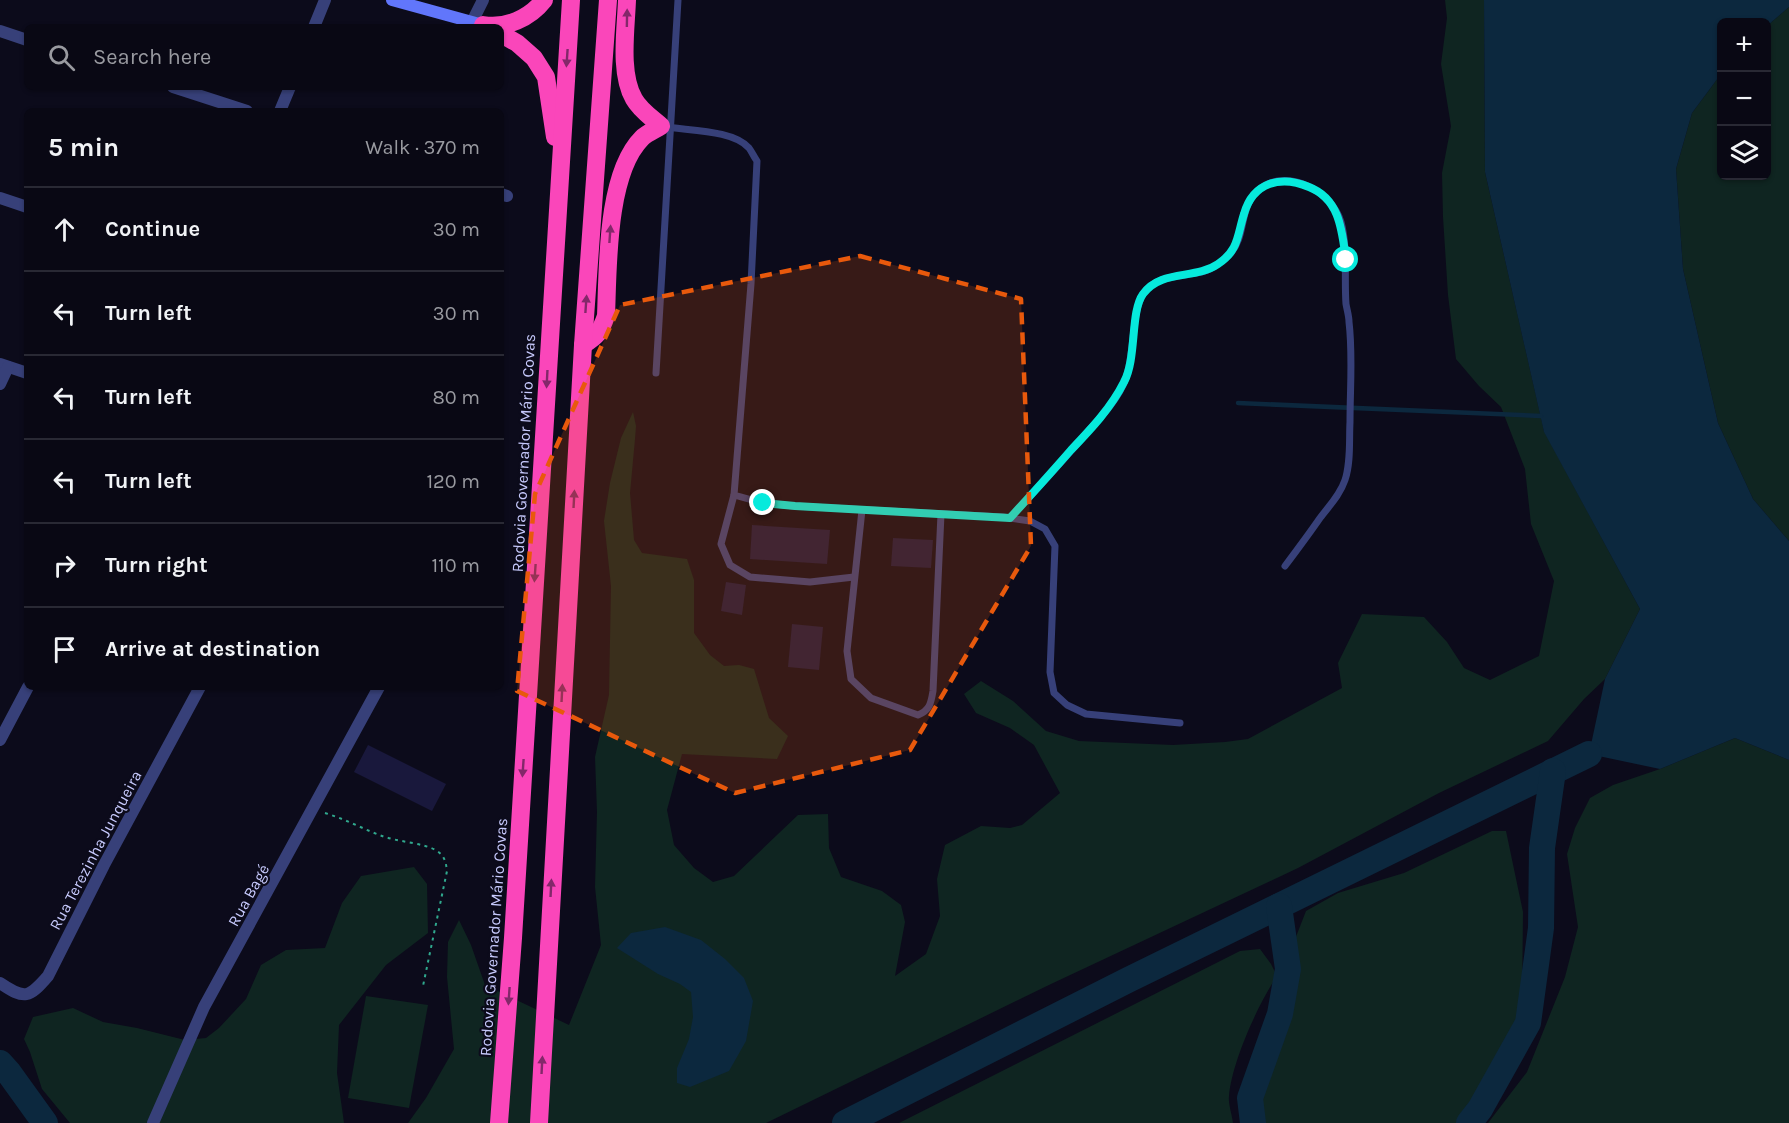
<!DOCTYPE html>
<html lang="en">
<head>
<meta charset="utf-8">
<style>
	:root { --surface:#090814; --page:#12111d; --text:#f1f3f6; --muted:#999aa0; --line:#292934 }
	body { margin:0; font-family:Karla,sans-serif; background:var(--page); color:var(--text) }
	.controls { position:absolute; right:18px; top:18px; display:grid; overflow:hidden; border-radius:9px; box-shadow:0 2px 4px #0004 }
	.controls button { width:54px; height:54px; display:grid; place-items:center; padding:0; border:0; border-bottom:2px solid var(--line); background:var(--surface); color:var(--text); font:30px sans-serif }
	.stop { position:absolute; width:18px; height:18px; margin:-14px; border:4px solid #06eadc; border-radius:50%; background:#fff }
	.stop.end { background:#06eadc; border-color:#fff; box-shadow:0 2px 6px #0008 }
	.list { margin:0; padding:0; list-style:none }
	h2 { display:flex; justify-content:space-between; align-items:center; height:78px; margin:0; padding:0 24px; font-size:26px }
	h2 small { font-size:20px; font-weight:400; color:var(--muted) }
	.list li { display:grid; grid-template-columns:39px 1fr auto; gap:18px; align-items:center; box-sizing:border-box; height:84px; padding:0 24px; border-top:2px solid var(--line) }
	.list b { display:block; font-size:22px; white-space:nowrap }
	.list em { font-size:20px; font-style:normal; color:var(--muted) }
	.icon { flex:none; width:33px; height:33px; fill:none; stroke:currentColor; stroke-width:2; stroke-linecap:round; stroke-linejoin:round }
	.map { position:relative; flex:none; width:1789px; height:1123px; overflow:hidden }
	.search { position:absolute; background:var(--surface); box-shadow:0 2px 4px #0004; left:24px; top:24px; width:480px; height:66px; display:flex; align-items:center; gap:15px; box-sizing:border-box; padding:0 21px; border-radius:9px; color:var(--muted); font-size:22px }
	.panel { position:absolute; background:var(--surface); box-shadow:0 2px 4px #0004; left:24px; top:108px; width:480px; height:582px; border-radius:9px }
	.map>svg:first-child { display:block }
	.green { fill:#0f2521 }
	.water { fill:#0c283e }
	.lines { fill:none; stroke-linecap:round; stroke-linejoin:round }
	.stream { stroke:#0c283e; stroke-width:4.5 }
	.river { stroke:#0c283e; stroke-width:26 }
	.building { fill:#19183c }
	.path { stroke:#30a98e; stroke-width:2; stroke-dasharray:3 4.5; stroke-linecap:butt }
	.lane { stroke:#374079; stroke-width:7 }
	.street { stroke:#374079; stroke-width:12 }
	.secondary { stroke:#6176fb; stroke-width:12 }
	.highway { stroke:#fa46ba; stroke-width:18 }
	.oneway { fill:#83286a }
	.route { stroke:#06eadc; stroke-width:8 }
	.marked { fill:#e8590c; fill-opacity:0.2; stroke:#e8590c; stroke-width:4.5; stroke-dasharray:12 8; stroke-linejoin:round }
	.labels { text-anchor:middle; stroke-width:4.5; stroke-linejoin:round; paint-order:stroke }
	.street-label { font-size:16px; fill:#c7cafd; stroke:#0c0b1b }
</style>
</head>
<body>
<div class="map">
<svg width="1789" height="1123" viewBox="0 0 1789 1123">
	<rect width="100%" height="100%" fill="#0c0b1b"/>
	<g class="green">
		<path d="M1445,0H1484L1485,172L1544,431L1640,609L1605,679L1584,699L1548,741L1439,793L1298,868L1051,984L766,1123H408L426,1098L454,1049L447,977L448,942L459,920L471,945L485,985L569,1025L601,945L595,887L597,812L595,757L609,695L611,586L604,521L610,483L621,438L633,412L636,426L635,439L630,493L634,540L642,553L687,559L694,580V633L710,655L724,666L739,665L754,669L769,718L788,736L777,759L682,754L667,810L674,845L694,868L713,882L734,876L798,815L828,814L829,848L841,877L882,891L901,905L905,922L895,976L926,954L940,916L937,879L945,845L981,826L1010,828L1022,825L1060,793L1034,745L1010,728L976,713L964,694L981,681L1013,701L1046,731L1079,741L1173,745L1225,742L1248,739L1342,688L1338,663L1362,614L1424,617L1447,642L1464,668L1490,680L1539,656L1554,581L1531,524L1525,469L1501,407L1479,386L1456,359L1448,295L1443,217L1442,173L1451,126L1441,64L1447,18Z"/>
		<path d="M1789,7V541L1753,499L1718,423L1683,269L1676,169L1692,113L1721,74L1722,176H1766L1767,26Z"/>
		<path d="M1735,738L1789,760V1123H1488L1527,1072L1565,977L1578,927L1567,854L1575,828L1590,798L1613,785L1660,769Z"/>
		<path d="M1492,831H1506L1523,912L1522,1002L1511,1037L1481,1094L1460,1123H1262L1258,1099L1267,1070L1290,1019L1296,981L1292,947L1306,911L1338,893L1404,873Z"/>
		<path d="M414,867L427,884L428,933L386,965L339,1025L337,1073L344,1123H70L42,1089L30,1052L24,1039L33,1017L73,1008L103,1022L137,1028L185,1040L206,1038L219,1028L246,999L261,965L286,950L325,948L342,903L361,876Z"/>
		<path d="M1260,949L1271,964L1277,976C1258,1004 1232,1062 1229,1096C1228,1104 1232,1114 1233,1123H899L1240,951Z"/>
		<path d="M366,996L428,1005L409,1108L348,1098Z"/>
	</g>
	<g class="water">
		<path d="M1484,0H1789V7L1767,26L1766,22H1722L1721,74L1692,113L1676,169L1683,269L1718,423L1753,499L1789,541V760L1735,738L1660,769L1589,754L1605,679L1640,609L1544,432L1485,172Z"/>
		<path d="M665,927L701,940L725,959L744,978L753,1001L746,1041L729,1071L690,1087L677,1083V1068L689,1039L693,1017L691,992L680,984L658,974L617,948L631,933Z"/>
	</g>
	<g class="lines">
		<path class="stream" d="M1238,403L1541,416"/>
		<g class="river">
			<path d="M0,1063L9,1073L45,1123"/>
			<path d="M845,1123L1128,980L1589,754"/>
			<path d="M1253,1123L1250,1098L1280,1014L1288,969L1279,906"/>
			<path d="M1469,1123L1480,1109L1528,1023L1541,928L1542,848L1553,771"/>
		</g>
	</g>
	<g class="building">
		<path d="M752,525L830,530L827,564L750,559Z"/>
		<path d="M893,538L933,540L931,568L891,566Z"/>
		<path d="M726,582L746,585L742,615L721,611Z"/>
		<path d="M792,624L823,627L819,670L788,667Z"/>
		<path d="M368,745L446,784L432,811L354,772Z"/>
	</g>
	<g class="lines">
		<path class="path" d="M325,813C345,819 363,829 382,836C398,842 425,843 437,851C445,856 446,863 447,871L423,986"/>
		<g class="lane">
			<path d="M661,126C685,131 733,129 749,148C752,152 754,157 757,161L751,284L734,495L763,503L794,506L1003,517L1030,521L1045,529L1055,546L1050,672L1054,693L1067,705L1086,714L1180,723"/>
			<path d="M656,373L678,0"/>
			<path d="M734,495L721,544L730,565L750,577L810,582L854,577"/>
			<path d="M862,510L847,651L851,679L871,698L918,715C930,710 931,703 933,691L941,514"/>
			<path d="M1010,518C1037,489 1064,460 1089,430C1103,415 1119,398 1126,378C1134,356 1132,311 1143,294C1157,273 1183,278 1205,271C1214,268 1224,260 1231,253C1248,233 1237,203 1264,186C1292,169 1333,194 1341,222C1348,248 1344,277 1346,304C1347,310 1349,316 1349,322C1353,355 1350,388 1350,422C1349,441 1351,462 1345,480C1340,495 1329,506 1320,518C1309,534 1297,550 1285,566"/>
		</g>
		<g class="street">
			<path d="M472,22L483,0"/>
			<path d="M314,27L325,0"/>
			<path d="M0,31L27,40"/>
			<path d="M173,87L247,111"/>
			<path d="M280,111L290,87"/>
			<path d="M501,194L507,196"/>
			<path d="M0,198L27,207"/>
			<path d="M0,364L27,373"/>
			<path d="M0,384L8,367"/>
			<path d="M0,740L28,687"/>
			<path d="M0,983C25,1000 29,998 48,976L104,865L200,687"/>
			<path d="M153,1123L204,1007L379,687"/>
		</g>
		<path class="secondary" d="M392,0L483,25"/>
		<g class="highway">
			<path d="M483,25C506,29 530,18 544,0"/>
			<path d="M501,34L517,43L534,58L546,77L555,137"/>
			<path d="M583,345C597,336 600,333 606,316C608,268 606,174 642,138C647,133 655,130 661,126C652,118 640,110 634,99C619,73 626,29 627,0"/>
			<path d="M499,1123L513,938L571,0"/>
			<path d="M539,1123L583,345L608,0"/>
		</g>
	</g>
	<defs><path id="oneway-solid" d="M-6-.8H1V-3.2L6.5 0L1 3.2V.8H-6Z" transform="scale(1.5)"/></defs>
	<g class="oneway">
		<use href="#oneway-solid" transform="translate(627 18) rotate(-89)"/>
		<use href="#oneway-solid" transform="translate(567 58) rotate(94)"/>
		<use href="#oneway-solid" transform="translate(610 234) rotate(-86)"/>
		<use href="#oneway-solid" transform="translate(586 304) rotate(-86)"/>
		<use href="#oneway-solid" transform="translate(547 379) rotate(93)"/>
		<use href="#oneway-solid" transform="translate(574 499) rotate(-87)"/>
		<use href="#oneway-solid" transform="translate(535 573) rotate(94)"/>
		<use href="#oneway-solid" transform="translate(562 693) rotate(-87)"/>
		<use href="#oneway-solid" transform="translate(523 768) rotate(94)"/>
		<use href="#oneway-solid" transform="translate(551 888) rotate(-87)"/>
		<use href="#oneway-solid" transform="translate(509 996) rotate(94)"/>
		<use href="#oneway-solid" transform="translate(542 1065) rotate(-87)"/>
	</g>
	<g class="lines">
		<path class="route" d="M763,503L795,506L1010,518C1031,495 1051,473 1071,450C1091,429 1111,408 1124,382C1137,358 1130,312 1143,294C1161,269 1195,280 1218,264C1239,250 1237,236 1244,214C1253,182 1281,175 1309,187C1340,199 1342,231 1346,260"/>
	</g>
	<path class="marked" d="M860,256L1021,299L1031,546L910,750L735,793L517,691L535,494L620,305Z"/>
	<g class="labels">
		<g class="street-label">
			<text transform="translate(523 453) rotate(-87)" y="6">Rodovia Governador Mário Covas</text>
			<text transform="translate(95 850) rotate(-62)" y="6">Rua Terezinha Junqueira</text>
			<text transform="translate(248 895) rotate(-61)" y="6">Rua Bagé</text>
			<text transform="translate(493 937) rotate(-86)" y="6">Rodovia Governador Mário Covas</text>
		</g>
	</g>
</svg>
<div class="controls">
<button>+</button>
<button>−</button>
<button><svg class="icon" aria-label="layers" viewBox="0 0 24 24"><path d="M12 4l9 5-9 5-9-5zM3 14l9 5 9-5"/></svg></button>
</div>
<div class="stop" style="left:1346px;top:260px"></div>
<div class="stop end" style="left:763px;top:503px"></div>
<div class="search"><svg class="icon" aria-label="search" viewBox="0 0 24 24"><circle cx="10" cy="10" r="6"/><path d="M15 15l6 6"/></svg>Search here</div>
<section class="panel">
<h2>5 min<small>Walk · 370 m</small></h2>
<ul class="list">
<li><svg class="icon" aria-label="ahead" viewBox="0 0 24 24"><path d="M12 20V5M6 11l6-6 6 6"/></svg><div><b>Continue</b></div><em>30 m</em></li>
<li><svg class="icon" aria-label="left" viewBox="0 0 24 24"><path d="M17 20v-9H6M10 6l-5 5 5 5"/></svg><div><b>Turn left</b></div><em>30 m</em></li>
<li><svg class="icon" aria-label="left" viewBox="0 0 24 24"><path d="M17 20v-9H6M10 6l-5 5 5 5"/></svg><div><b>Turn left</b></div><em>80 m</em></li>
<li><svg class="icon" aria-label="left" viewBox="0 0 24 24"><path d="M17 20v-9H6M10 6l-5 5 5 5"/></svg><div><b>Turn left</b></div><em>120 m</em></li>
<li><svg class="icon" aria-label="right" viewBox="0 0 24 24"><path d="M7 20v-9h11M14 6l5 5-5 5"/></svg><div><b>Turn right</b></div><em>110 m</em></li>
<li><svg class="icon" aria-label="arrive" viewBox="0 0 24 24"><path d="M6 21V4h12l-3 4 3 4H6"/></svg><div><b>Arrive at destination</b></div></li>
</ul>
</section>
</div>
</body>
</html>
